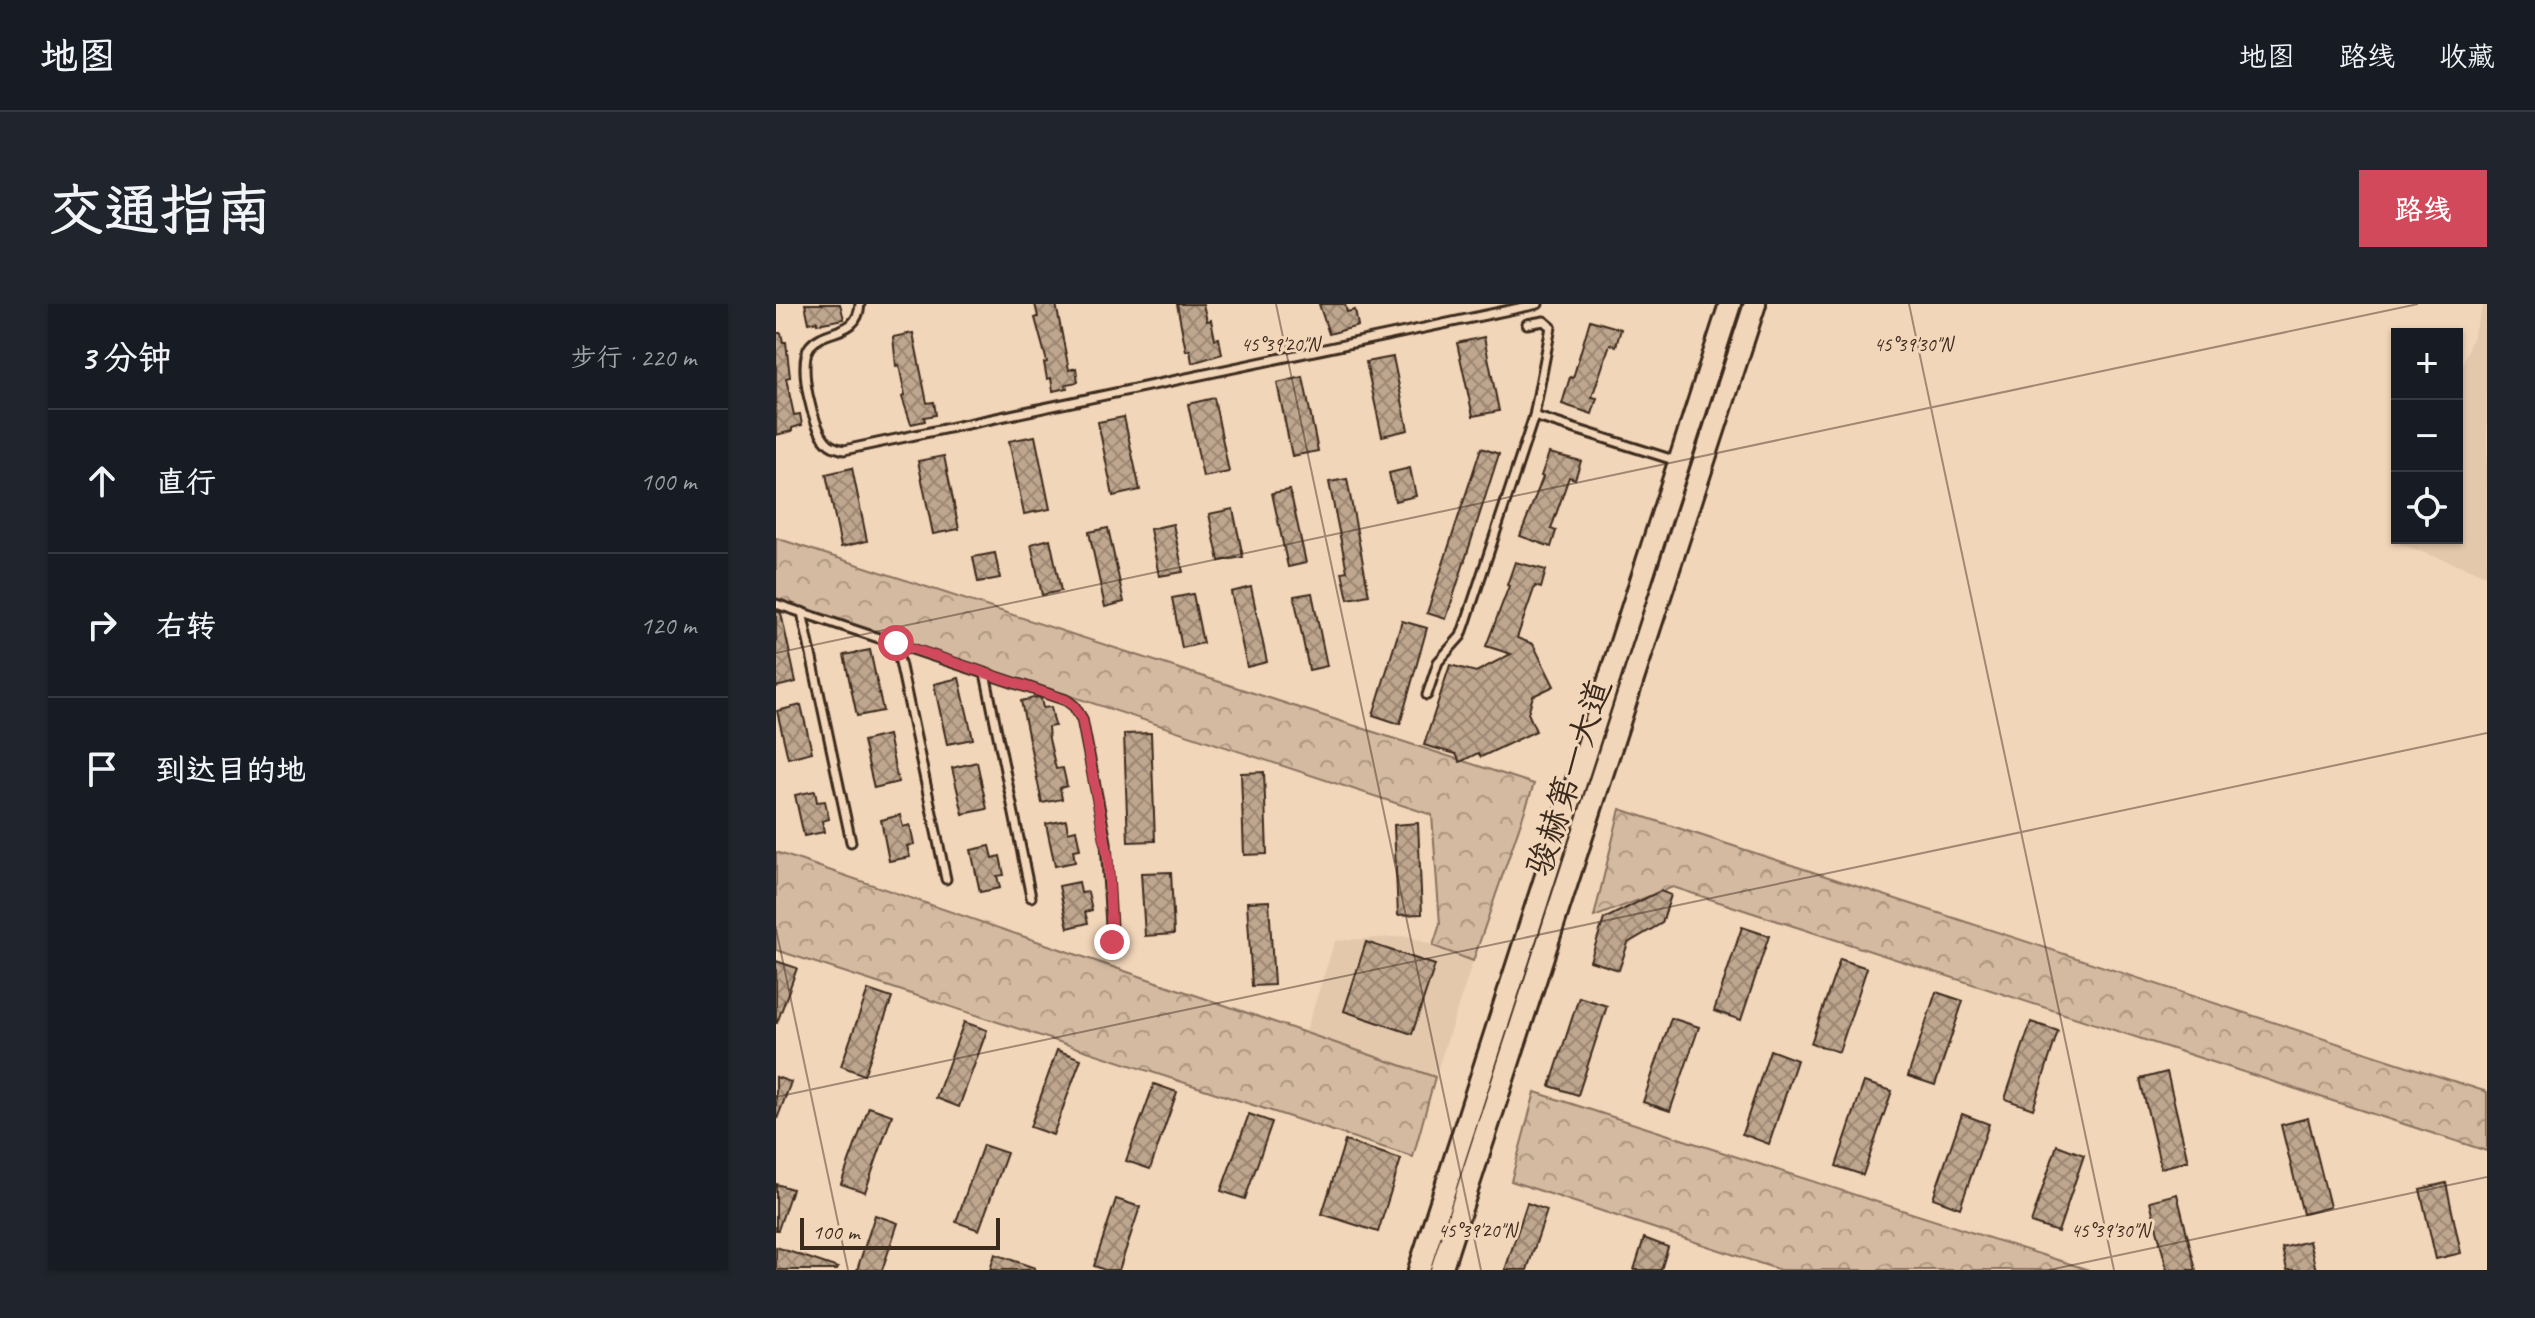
<!DOCTYPE html>
<html lang="zh">
<head>
<meta charset="utf-8">
<style>
	:root { --surface:#171b24; --page:#20242c; --text:#f1f3f6; --muted:#9ea1a6; --line:#363941; --accent:#d1495b }
	body { margin:0; font-family:Caveat,"LXGW WenKai TC",sans-serif; background:var(--page); color:var(--text) }
	.controls { position:absolute; right:24px; top:24px; display:grid; overflow:hidden; border-radius:0px; box-shadow:0 2px 6px #0004 }
	.controls button { width:72px; height:72px; display:grid; place-items:center; padding:0; border:0; border-bottom:2px solid var(--line); background:var(--surface); color:var(--text); font:40px sans-serif }
	.scale { position:absolute; left:24px; bottom:20px; width:200px; box-sizing:border-box; padding-left:8px; border:4px solid #3b2a1e; border-top:0; font-size:22px; line-height:28px; white-space:nowrap; color:#3b2a1e; -webkit-text-stroke:6px #f2d6b9; paint-order:stroke }
	.stop { position:absolute; width:24px; height:24px; margin:-18px; border:6px solid #d1495b; border-radius:50%; background:#fff }
	.stop.end { background:#d1495b; border-color:#fff; box-shadow:0 2px 8px #0008 }
	.list { margin:0; padding:0; list-style:none }
	h2 { display:flex; justify-content:space-between; align-items:center; height:104px; margin:0; padding:0 32px; font-size:34px }
	h2 small { font-size:26px; font-weight:400; color:var(--muted) }
	.list li { display:grid; grid-template-columns:52px 1fr auto; gap:24px; align-items:center; box-sizing:border-box; height:144px; padding:0 32px; border-top:2px solid var(--line) }
	.list b { display:block; font-size:30px; white-space:nowrap }
	.list em { font-size:26px; font-style:normal; color:var(--muted) }
	.icon { flex:none; width:44px; height:44px; fill:none; stroke:currentColor; stroke-width:2; stroke-linecap:round; stroke-linejoin:round }
	.map { position:relative; flex:none; width:1711px; height:966px; overflow:hidden; border-radius:0px }
	header { display:flex; align-items:center; gap:48px; box-sizing:border-box; height:112px; padding:0 40px; background:var(--surface); border-bottom:2px solid var(--line) }
	header strong { font-size:38px }
	nav { display:flex; gap:44px; margin-inline-start:auto; font-size:28px }
	.intro { display:flex; align-items:center; justify-content:space-between; box-sizing:border-box; height:192px; padding:0 48px }
	h1 { margin:0; font-size:56px }
	.button { padding:20px 36px; border-radius:0px; background:var(--accent); color:#fff; font-size:28px; font-weight:700 }
	main { display:flex; gap:48px; padding:0 48px }
	aside { flex:1; background:var(--surface); border-radius:0px; box-shadow:0 2px 6px #0004 }
	.map>svg:first-child { display:block }
	.built { fill:#e3c8ac }
	.forest { fill:url(#forest-crowns); stroke:#88725f; stroke-width:2 }
	.building { fill:url(#building-cross-hatch); stroke:#3b2a1e; stroke-width:2 }
	.lines { fill:none; stroke-linecap:round; stroke-linejoin:round }
	.service-casing { stroke:#3b2a1e; stroke-width:13 }
	.secondary-casing { stroke:#3b2a1e; stroke-width:26 }
	.service { stroke:#f2d6b9; stroke-width:7 }
	.secondary { stroke:#f2d6b9; stroke-width:20 }
	.route { stroke:#d1495b; stroke-width:10 }
	.ticks { fill:none; stroke:#3b2a1e; stroke-width:2; stroke-opacity:0.45 }
	.labels { text-anchor:middle; stroke-width:6; stroke-linejoin:round; paint-order:stroke }
	.street-label { font-size:34px; fill:#3b2a1e; stroke:#f2d6b9 }
	.ticks-label { font-size:20px; text-anchor:middle; fill:#3b2a1e; stroke:#f2d6b9; stroke-width:6; stroke-linejoin:round; paint-order:stroke }
</style>
</head>
<body>
<header>
<strong>地图</strong>
<nav><a>地图</a><a>路线</a><a>收藏</a></nav>
</header>
<div class="intro"><h1>交通指南</h1><a class="button">路线</a></div>
<main>
<aside>
<h2>3 分钟<small>步行 · 220 m</small></h2>
<ul class="list">
<li><svg class="icon" aria-label="ahead" viewBox="0 0 24 24"><path d="M12 20V5M6 11l6-6 6 6"/></svg><div><b>直行</b></div><em>100 m</em></li>
<li><svg class="icon" aria-label="right" viewBox="0 0 24 24"><path d="M7 20v-9h11M14 6l5 5-5 5"/></svg><div><b>右转</b></div><em>120 m</em></li>
<li><svg class="icon" aria-label="arrive" viewBox="0 0 24 24"><path d="M6 21V4h12l-3 4 3 4H6"/></svg><div><b>到达目的地</b></div></li>
</ul>
</aside>
<div class="map">
<svg width="1711" height="966" viewBox="0 0 1711 966">
	<defs>
		<pattern id="forest-crowns" width="20" height="18" patternUnits="userSpaceOnUse" patternTransform="scale(2)"><rect width="20" height="18" fill="#d4baa0"/><path d="M2 6a3 3 0 1 1 6 0M12 15a3 3 0 1 1 6 0" fill="none" stroke="#ad9782"/></pattern>
		<pattern id="building-cross-hatch" width="8" height="8" patternUnits="userSpaceOnUse" patternTransform="scale(2)"><rect width="8" height="8" fill="#bfa68e"/><path d="M0 0l8 8M0 8l8-8" fill="none" stroke="#9c8773"/></pattern>
	</defs>
	<rect width="100%" height="100%" fill="#f2d6b9"/>
	<filter id="ink" filterUnits="userSpaceOnUse"><feTurbulence type="fractalNoise" baseFrequency=".0125" numOctaves="2"/><feDisplacementMap in="SourceGraphic" scale="16" xChannelSelector="R" yChannelSelector="G"/><feConvolveMatrix kernelMatrix="1 2 1 2 8 2 1 2 1" color-interpolation-filters="sRGB"/></filter>
	<g filter="url(#ink)">
		<g class="built">
			<path d="M1708,0H1711V271L1624,240L1626,234H1681V76Z"/>
			<path d="M632,632L697,657L659,773L529,730L559,637Z"/>
		</g>
		<g class="forest">
			<path d="M0,234L758,480L697,657L657,642L664,620L656,511L0,295Z"/>
			<path d="M844,505L1711,788V847L897,583L818,613Z"/>
			<path d="M0,548L659,773L637,853L0,646Z"/>
			<path d="M759,788L1313,966H1004L735,877Z"/>
		</g>
		<g class="building">
			<path d="M29,0H64L68,15L41,20V17L33,19Z"/>
			<path d="M259,0H280L293,66L300,64L302,78L290,80L291,84L277,87L275,74L271,75L268,59L271,58L259,14L262,13Z"/>
			<path d="M401,0H427L431,17L435,16L439,35L443,34L446,50L416,59L414,46L410,47Z"/>
			<path d="M543,0H569L571,8L579,6L582,22L553,30Z"/>
			<path d="M814,16L845,25L840,42L834,40L816,93L821,94L816,110L786,100L794,73L797,74Z"/>
			<path d="M0,29H5L7,38H10L14,73L10,74L18,111L24,110L26,121L16,124V127L0,131Z"/>
			<path d="M137,29L151,99L158,98L160,111L148,113L149,117L135,120L126,93L129,91L123,61L120,62L117,33Z"/>
			<path d="M708,33L723,107L697,112L681,39Z"/>
			<path d="M617,53L632,126L606,132L590,58Z"/>
			<path d="M527,73L542,147L516,152L501,79Z"/>
			<path d="M438,94L453,168L427,173L412,100Z"/>
			<path d="M348,113L364,186L337,192L322,118Z"/>
			<path d="M259,132L274,205L248,210L233,137Z"/>
			<path d="M705,144L723,150L670,315L651,309Z"/>
			<path d="M773,149L805,157L799,175L793,173L775,225L780,227L775,243L744,232L767,173L765,172Z"/>
			<path d="M168,152L183,225L157,230L142,157Z"/>
			<path d="M76,164L91,237L65,243L50,170Z"/>
			<path d="M634,164L640,192L619,197L613,169Z"/>
			<path d="M571,175L593,291L572,295L566,268L571,267L553,178Z"/>
			<path d="M514,186L530,259L512,263L496,189Z"/>
			<path d="M457,205L467,253L443,257L433,210Z"/>
			<path d="M397,220L407,268L383,272L374,225Z"/>
			<path d="M332,224L348,298L329,303L313,228Z"/>
			<path d="M274,235L285,287L266,291L255,240Z"/>
			<path d="M219,249L224,274L202,278L197,253Z"/>
			<path d="M739,258L770,266L765,284L759,282L741,334L757,340L778,382L757,392L752,409L760,427L705,453L702,449L684,458L680,450L648,441L674,361L700,368L735,350L710,342L733,282L731,281Z"/>
			<path d="M475,283L491,358L471,363L455,288Z"/>
			<path d="M536,289L551,362L533,366L518,292Z"/>
			<path d="M417,290L427,339L406,344L396,294Z"/>
			<path d="M0,307L5,309L20,378L0,383Z"/>
			<path d="M626,317L651,324L624,420L597,411Z"/>
			<path d="M94,346L107,407L81,412L68,351Z"/>
			<path d="M183,374L197,435L171,440L158,380Z"/>
			<path d="M262,393L265,395L267,404L275,403L279,422L272,423L273,435L280,465L287,464L291,482L284,484L286,495L266,499L245,397Z"/>
			<path d="M25,401L36,448L12,454L1,407Z"/>
			<path d="M375,429L379,537L352,538L348,430Z"/>
			<path d="M112,431L122,478L98,484L87,437Z"/>
			<path d="M201,458L211,505L187,510L176,464Z"/>
			<path d="M488,468L491,550L468,551L465,469Z"/>
			<path d="M39,487L41,498L49,497L53,515L46,517L48,528L28,532L19,491Z"/>
			<path d="M124,511L127,523L134,521L138,540L131,542L134,553L113,557L105,516Z"/>
			<path d="M290,516L292,528L300,526L304,545L297,546L299,558L279,562L270,520Z"/>
			<path d="M642,519L646,610L622,611L618,521Z"/>
			<path d="M214,542L217,554L224,552L228,571L221,572L224,584L204,588L195,546Z"/>
			<path d="M395,568L398,630L369,632L365,569Z"/>
			<path d="M303,578L305,589L312,588L316,606L309,608L312,619L292,624L283,582Z"/>
			<path d="M884,587L895,591L886,619L852,639L843,666L814,657L828,615Z"/>
			<path d="M493,597L498,681L476,682L471,598Z"/>
			<path d="M966,623L993,632L965,716L938,707Z"/>
			<path d="M590,638L659,661L636,730L568,707Z"/>
			<path d="M1064,655L1091,664L1063,748L1035,739Z"/>
			<path d="M0,657L21,664L1,719H0Z"/>
			<path d="M92,686L116,694L88,771L65,762Z"/>
			<path d="M1160,688L1187,697L1159,781L1132,772Z"/>
			<path d="M803,693L831,702L802,791L774,782Z"/>
			<path d="M895,714L923,723L894,807L867,798Z"/>
			<path d="M188,718L211,726L183,803L160,794Z"/>
			<path d="M1255,718L1282,727L1257,805L1229,795Z"/>
			<path d="M281,746L305,755L277,831L254,823Z"/>
			<path d="M994,746L1021,756L993,840L966,830Z"/>
			<path d="M1391,768L1412,857L1385,864L1364,775Z"/>
			<path d="M0,773L15,778L1,815H0Z"/>
			<path d="M1088,778L1116,787L1087,871L1060,862Z"/>
			<path d="M378,780L401,788L374,865L350,857Z"/>
			<path d="M93,803L116,811L89,888L65,880Z"/>
			<path d="M473,810L496,818L469,895L445,887Z"/>
			<path d="M1186,810L1213,820L1184,904L1157,894Z"/>
			<path d="M1532,814L1554,903L1527,910L1505,821Z"/>
			<path d="M569,837L625,855L602,928L546,910Z"/>
			<path d="M207,841L231,849L203,926L180,918Z"/>
			<path d="M1281,841L1308,851L1282,928L1255,919Z"/>
			<path d="M1670,879L1685,949L1660,955L1644,885Z"/>
			<path d="M0,880L16,885L2,926H0Z"/>
			<path d="M1401,890L1420,966H1391L1374,897Z"/>
			<path d="M340,895L364,903L343,966H329L318,962Z"/>
			<path d="M751,899L771,906L751,966H729Z"/>
			<path d="M99,911L122,919L106,966H81Z"/>
			<path d="M868,934L892,943L885,966H858Z"/>
			<path d="M1533,937L1540,966H1511L1506,944Z"/>
			<path d="M0,943L62,964L61,966H0Z"/>
			<path d="M219,950L259,964V966H214Z"/>
		</g>
		<g class="lines">
			<g class="service-casing">
				<g id="service">
					<path d="M84,0C82,33 50,23 34,42C21,59 36,123 51,138C55,143 61,144 68,146L762,0"/>
					<path d="M751,20L768,17L775,23L758,112L901,157"/>
					<path d="M0,300L290,396L298,402L306,415L330,538L336,638"/>
					<path d="M26,308L75,538"/>
					<path d="M120,339L170,575"/>
					<path d="M209,369L255,593"/>
					<path d="M651,391L662,358L685,332L690,318L758,112"/>
				</g>
			</g>
			<g class="secondary-casing">
				<g id="secondary">
					<path d="M643,966L954,0"/>
					<path d="M665,966L979,0"/>
				</g>
			</g>
			<use href="#service" class="service"/>
			<use href="#secondary" class="secondary"/>
		</g>
	</g>
	<g class="lines" filter="url(#ink)">
		<path class="route" d="M120,339L290,396L298,402L306,415L332,553L336,638"/>
	</g>
	<path class="ticks" d="M500,0L705,966M1133,0L1338,966M0,349L1642,0M0,625L72,966M0,793L1711,429M1273,966L1711,873"/>
	<g class="labels">
		<g class="street-label">
			<text transform="translate(792 473) rotate(-72)" y="12">骏赫第一大道</text>
		</g>
	</g>
	<g class="ticks-label">
		<text x="504" y="47">45°39'20"N</text>
		<text x="1137" y="47">45°39'30"N</text>
		<text x="701" y="933">45°39'20"N</text>
		<text x="1334" y="933">45°39'30"N</text>
	</g>
</svg>
<div class="controls">
<button>+</button>
<button>−</button>
<button><svg class="icon" aria-label="locate" viewBox="0 0 24 24"><circle cx="12" cy="12" r="6"/><path d="M12 2v4M12 18v4M2 12h4M18 12h4"/></svg></button>
</div>
<div class="scale">100 m</div>
<div class="stop" style="left:120px;top:339px"></div>
<div class="stop end" style="left:336px;top:638px"></div>
</div>
</main>
</body>
</html>
